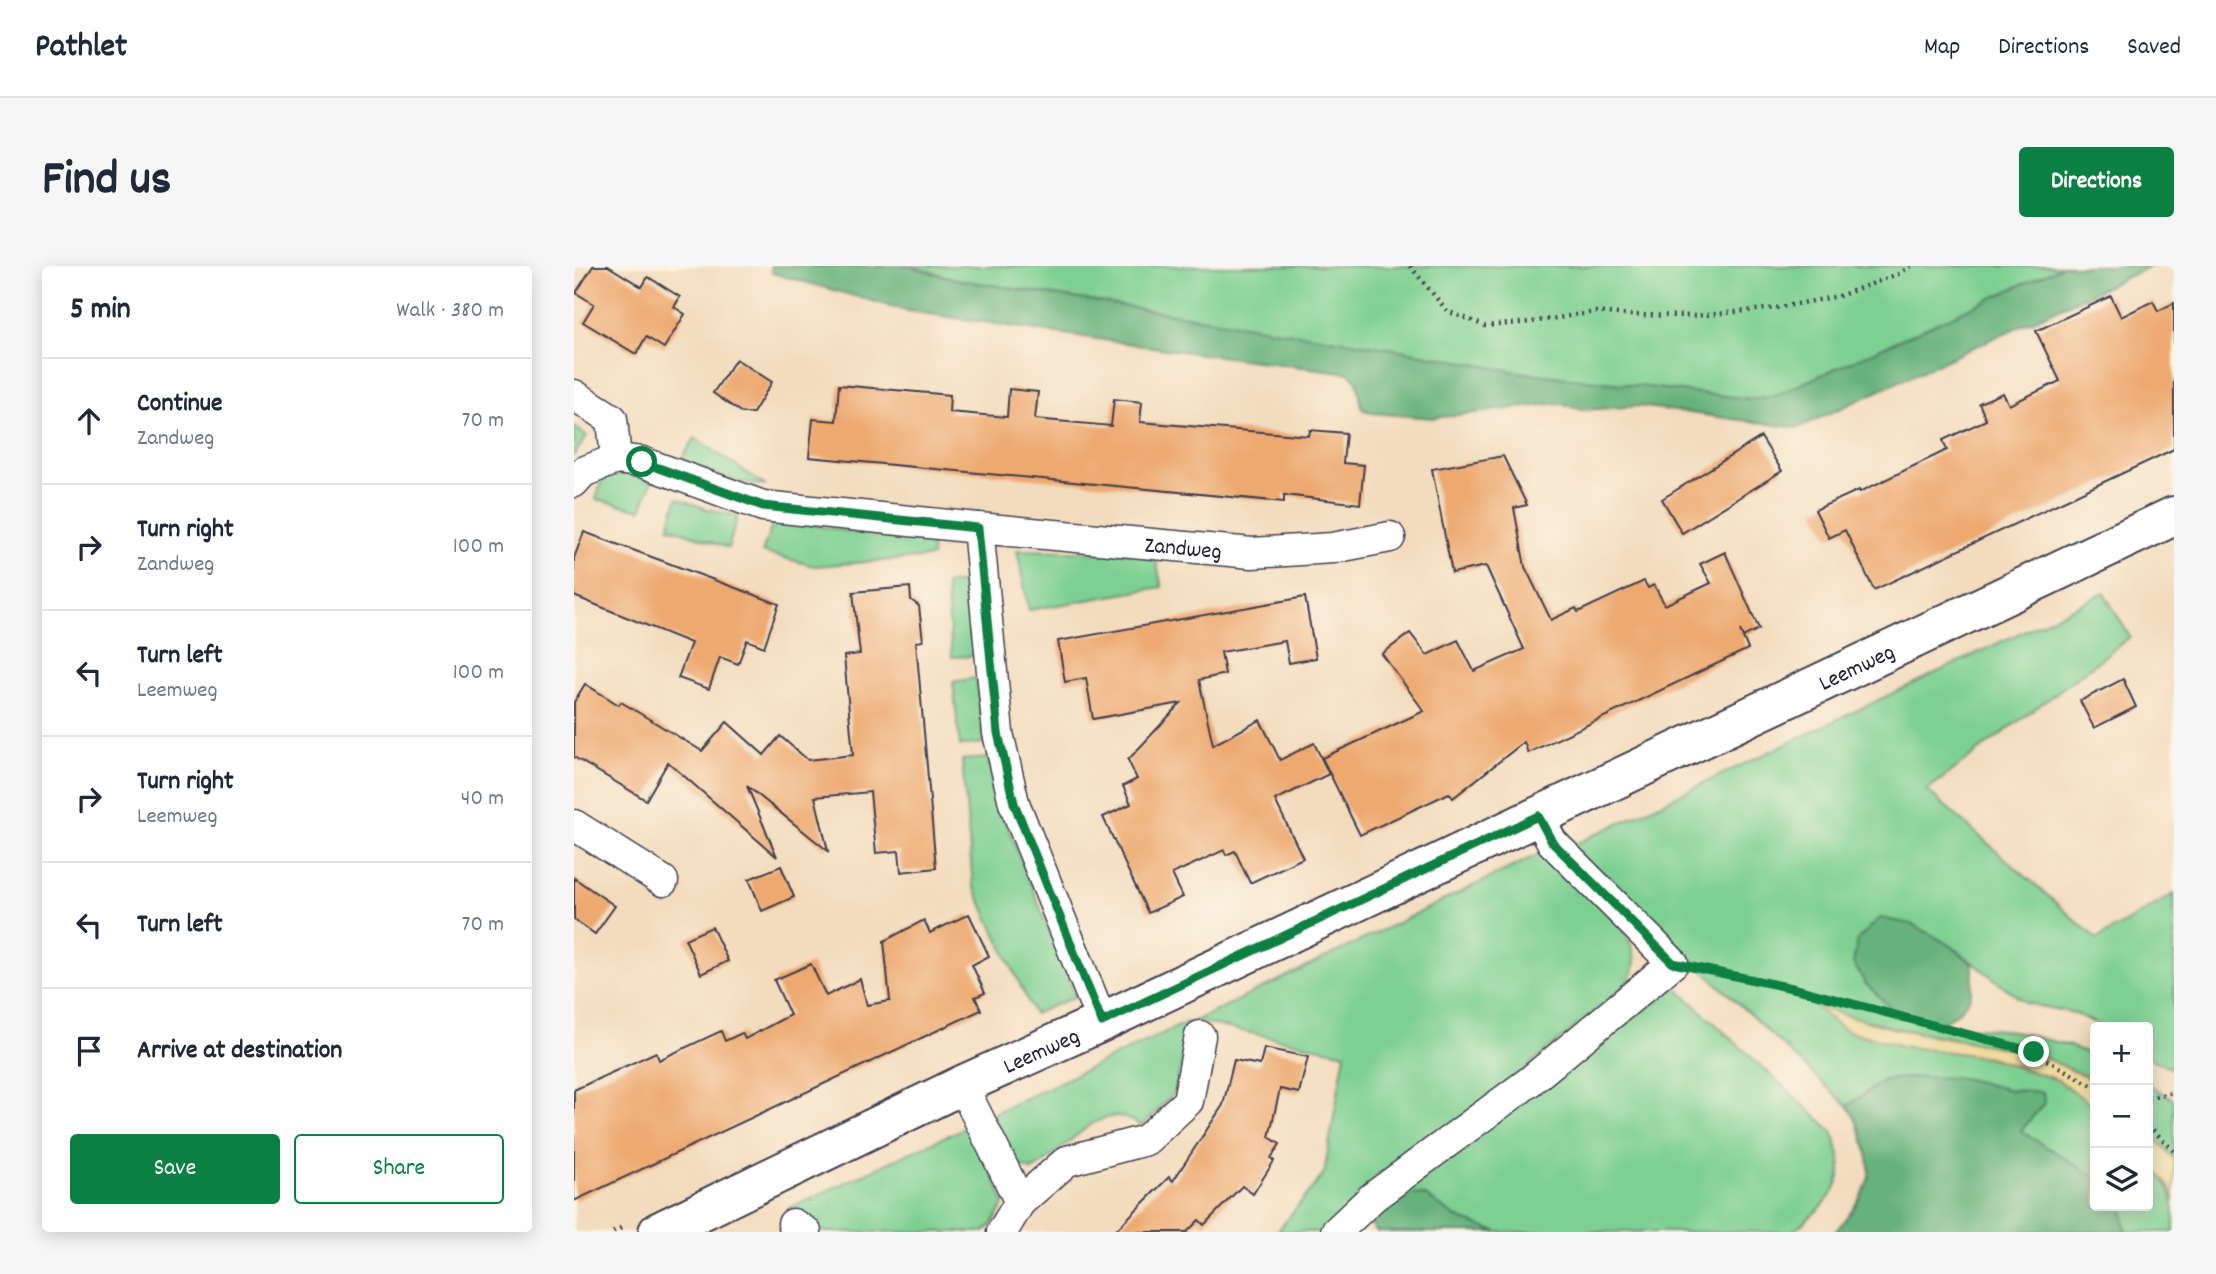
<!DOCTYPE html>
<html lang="en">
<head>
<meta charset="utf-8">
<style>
	:root { --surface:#fff; --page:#f6f6f7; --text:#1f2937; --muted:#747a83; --line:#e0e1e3; --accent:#0b8043 }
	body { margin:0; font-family:Dekko,sans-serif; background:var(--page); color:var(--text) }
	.controls { position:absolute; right:21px; bottom:21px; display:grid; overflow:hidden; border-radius:7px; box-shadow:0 4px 18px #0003 }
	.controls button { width:63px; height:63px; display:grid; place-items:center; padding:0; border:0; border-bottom:2px solid var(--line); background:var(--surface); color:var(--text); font:35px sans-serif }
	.stop { position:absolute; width:21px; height:21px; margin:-16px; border:5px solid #0b8043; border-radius:50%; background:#fff }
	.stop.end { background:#0b8043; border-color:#fff; box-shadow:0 2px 7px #0008 }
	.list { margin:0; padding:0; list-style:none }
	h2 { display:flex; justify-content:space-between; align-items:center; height:91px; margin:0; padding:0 28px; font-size:30px }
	h2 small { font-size:23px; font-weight:400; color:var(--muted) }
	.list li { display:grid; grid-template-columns:46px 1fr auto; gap:21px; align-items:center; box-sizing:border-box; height:126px; padding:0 28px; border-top:2px solid var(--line) }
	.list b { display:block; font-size:26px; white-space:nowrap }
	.list p { margin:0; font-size:23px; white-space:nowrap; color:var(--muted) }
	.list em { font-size:23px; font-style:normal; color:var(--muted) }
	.actions { display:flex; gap:14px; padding:21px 28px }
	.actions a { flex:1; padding:16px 0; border:2px solid var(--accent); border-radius:7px; text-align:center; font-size:24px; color:var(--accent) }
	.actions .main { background:var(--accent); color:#fff }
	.icon { flex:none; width:38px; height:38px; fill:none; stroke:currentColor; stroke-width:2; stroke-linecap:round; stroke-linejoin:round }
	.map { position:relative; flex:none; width:1600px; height:966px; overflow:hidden; border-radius:7px }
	header { display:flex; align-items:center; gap:42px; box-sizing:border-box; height:98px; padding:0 35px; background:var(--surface); border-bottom:2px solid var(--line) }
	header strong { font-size:33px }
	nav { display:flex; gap:38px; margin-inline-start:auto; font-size:24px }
	.intro { display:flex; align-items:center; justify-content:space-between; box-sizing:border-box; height:168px; padding:0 42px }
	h1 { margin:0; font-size:49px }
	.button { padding:18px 32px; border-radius:7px; background:var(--accent); color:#fff; font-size:24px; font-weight:700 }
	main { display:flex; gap:42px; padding:0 42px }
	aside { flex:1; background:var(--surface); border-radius:7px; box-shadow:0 4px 18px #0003 }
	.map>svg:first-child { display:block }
	.green { fill:#7ed092; stroke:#507966; stroke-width:2 }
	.forest { fill:#66b27c; stroke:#446a5c; stroke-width:2 }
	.sand { fill:#eeda9e; stroke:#887e6c; stroke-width:2 }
	.building { fill:#eda970 }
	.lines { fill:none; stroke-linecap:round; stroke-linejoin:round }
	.minor-casing { stroke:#413e4e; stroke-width:33 }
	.tertiary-casing { stroke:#413e4e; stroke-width:42 }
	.path { stroke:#413e4e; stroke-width:4.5; stroke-dasharray:2 5; stroke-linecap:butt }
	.minor { stroke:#fff; stroke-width:30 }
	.tertiary { stroke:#fff; stroke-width:38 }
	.route { stroke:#0b8043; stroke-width:9 }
	.labels { text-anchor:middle; stroke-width:7; stroke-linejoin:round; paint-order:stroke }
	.street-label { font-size:23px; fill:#22223b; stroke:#fcf5e5 }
</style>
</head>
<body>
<header>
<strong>Pathlet</strong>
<nav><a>Map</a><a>Directions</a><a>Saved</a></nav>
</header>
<div class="intro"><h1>Find us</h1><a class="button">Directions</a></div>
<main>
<aside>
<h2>5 min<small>Walk · 380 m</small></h2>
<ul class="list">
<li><svg class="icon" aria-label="ahead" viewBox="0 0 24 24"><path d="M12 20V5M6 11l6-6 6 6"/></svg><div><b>Continue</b><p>Zandweg</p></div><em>70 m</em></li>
<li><svg class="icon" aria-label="right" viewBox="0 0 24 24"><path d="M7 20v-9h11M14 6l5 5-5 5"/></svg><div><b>Turn right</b><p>Zandweg</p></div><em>100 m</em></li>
<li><svg class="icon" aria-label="left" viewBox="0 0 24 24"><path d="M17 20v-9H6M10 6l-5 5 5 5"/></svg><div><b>Turn left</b><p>Leemweg</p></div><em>100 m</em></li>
<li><svg class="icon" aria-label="right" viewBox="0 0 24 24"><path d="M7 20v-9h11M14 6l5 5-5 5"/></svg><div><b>Turn right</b><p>Leemweg</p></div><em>40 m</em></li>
<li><svg class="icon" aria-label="left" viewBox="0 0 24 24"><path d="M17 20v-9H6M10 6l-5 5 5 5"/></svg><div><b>Turn left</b></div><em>70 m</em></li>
<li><svg class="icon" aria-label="arrive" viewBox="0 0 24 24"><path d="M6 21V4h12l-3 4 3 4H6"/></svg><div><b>Arrive at destination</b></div></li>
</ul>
<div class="actions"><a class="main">Save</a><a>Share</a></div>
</aside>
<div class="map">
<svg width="1600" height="966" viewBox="0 0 1600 966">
	<rect width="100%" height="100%" fill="#fcf5e5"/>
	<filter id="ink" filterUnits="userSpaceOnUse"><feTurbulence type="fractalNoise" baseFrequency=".0143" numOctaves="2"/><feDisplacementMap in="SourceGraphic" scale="14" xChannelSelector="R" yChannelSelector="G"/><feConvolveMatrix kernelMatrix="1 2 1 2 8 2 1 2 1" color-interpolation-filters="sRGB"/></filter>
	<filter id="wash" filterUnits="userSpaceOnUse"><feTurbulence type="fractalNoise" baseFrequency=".00686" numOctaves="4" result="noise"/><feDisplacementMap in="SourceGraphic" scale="28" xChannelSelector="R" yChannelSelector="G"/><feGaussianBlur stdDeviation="1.57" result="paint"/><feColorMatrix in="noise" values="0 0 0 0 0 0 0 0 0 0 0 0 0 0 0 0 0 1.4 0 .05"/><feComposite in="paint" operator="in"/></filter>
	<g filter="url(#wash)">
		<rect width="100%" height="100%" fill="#f3dcbd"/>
		<g class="green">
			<path d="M334,0H1489L1201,130L1176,133L943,106L386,14Z"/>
			<path d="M0,160L13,170L0,189Z"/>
			<path d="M121,172L192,220L157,214L107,194Z"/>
			<path d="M56,208L78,215L67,244L22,233L28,214L42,209Z"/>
			<path d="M103,232L133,243L164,250L154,282L95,261Z"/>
			<path d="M201,252L272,265L356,271L358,291L240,300L188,286Z"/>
			<path d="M443,284L580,287L588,321L455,344Z"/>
			<path d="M392,316L400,390L378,391L372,318Z"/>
			<path d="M1530,327L1556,371L1353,524L1523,673L1600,628V804L1574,791V761H1529L1500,747L1452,737L1376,679L1319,744L1365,758L1438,765L1493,779L1521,790V815L1460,787L1317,761L1241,741L1271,764L1328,780L1414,791L1484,814L1521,841V911L1446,865L1470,837L1469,826L1436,824L1388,812L1310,814L1273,840L997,580Z"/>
			<path d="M402,412L410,477L386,480L379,416Z"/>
			<path d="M414,492L427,545L502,730L460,748L399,619L388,494Z"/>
			<path d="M967,587C999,613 1058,653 1061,696C1061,703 1057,711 1055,717L753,966H703L750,908L771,787L621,755Z"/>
			<path d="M1101,721L1258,865C1280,917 1257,934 1218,966H923L884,952L850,929L824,927Z"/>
			<path d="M613,756L615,768L600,827L568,860C561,857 554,852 547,851C516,845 486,891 457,904L441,898L416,849Z"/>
			<path d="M1574,818L1600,834V893L1574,865Z"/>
			<path d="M396,859L431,937L418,959L410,966H250L216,942Z"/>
			<path d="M1574,895C1599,926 1600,926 1600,966H1552L1548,940H1574Z"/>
		</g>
		<g class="forest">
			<path d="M197,0H334L386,14L821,83L943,106L1176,133L1201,130L1489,0H1577L1224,162L1065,140L1010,144L984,137L859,152L798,147L788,143L783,115L775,107L605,85L334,45L198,7Z"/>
			<path d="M1306,652L1338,658L1376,679L1399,698C1399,734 1398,739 1365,758L1319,744L1292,718L1279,697L1284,673Z"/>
			<path d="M1346,811L1388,812L1436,824L1469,826L1470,837L1447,865L1521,911V940H1548L1552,966H1261C1274,950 1287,934 1294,914C1299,897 1285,853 1273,840L1310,814Z"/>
			<path d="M824,927L850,929L884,952L923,966H803L793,952Z"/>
		</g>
		<g class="sand">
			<path d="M1240,740L1317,762L1460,787L1521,815V841L1484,814L1415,791L1328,780L1271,764Z"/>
			<path d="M1574,865L1600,893V936L1596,922L1574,895Z"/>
		</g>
		<g id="blocks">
			<g class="building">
				<path d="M19,0H34L68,21L74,11L106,31L100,41L111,48L90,82L72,71L62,88L9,56L20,38L2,27Z"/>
				<path d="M1537,30L1547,51L1579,35L1584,45L1600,37V183L1300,324L1271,264L1255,272L1241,244L1285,224L1286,226L1373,184L1369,174L1412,154L1405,137L1429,127L1435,139L1486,115L1462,65Z"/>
				<path d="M162,93L198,116L179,147H168L139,127Z"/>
				<path d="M265,119L376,129L375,146L433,151L435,123L464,126L461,153L537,160L540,133L568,136L566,156L735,170L736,164L772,167L769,197L790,199L786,238L710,229V236L235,191L239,153L262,155Z"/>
				<path d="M1187,171L1208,205L1108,267L1088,233Z"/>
				<path d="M929,190L953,239L940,242L951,301L977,354L1002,342L1004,346L1070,315L1074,322L1080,319L1091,339L1137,317L1126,298L1151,286L1185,363L1169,371L1166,364L1174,383L954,487L950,476L879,532L875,527L786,569L748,492L850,445L808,388L836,367L853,389L884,374L900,405L950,383L912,300L878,307L858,203Z"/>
				<path d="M10,266L205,338L190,381L173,374L164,398L146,391L135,423L104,412L117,377L0,330V292Z"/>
				<path d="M336,321L337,334L345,340L347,358L349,375L342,376L362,602L327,606L325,585L302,587L296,526L241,531L254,585L173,520L203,591L94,496L72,534L0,491V436L11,418L45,439L47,436L128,485L153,456L190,489L206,470L234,494L279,489L270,390L286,388L279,326Z"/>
				<path d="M731,331L742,392L715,397L711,375L647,386L651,408L625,414L639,479L686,454L706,494L740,477L755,508L701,534L729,592L676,617L661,585L652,589L650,584L598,608L609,631L574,647L529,551L557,538L549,520L563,513L554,494L607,437L519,453L512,412L491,416L484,375Z"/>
				<path d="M1549,413L1562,441L1520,462L1506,435Z"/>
				<path d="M207,600L220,631L188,645L175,613Z"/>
				<path d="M0,612L41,640L21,668L0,653Z"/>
				<path d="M395,648L415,690L398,699L411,727L401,731L407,744L0,935V824L82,786L85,794L147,765L151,775L168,767L171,773L216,749L200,714L237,698L252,730L286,713L293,739L316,735L310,675L350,654L356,667Z"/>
				<path d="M138,661L154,695L127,708L111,673Z"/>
				<path d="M690,782L734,791L725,827L706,823L695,871L706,878L697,892L700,895L679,928L668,920L630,959L625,954L613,966H540L595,911L599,915L649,839L660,794L686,799Z"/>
			</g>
		</g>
	</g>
	<g filter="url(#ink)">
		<use href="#blocks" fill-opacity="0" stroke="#413e4e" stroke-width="2"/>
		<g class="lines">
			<g class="minor-casing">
				<g id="minor">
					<path d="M0,129L38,153L42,193"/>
					<path id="s1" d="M0,216L9,206L42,193L68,196L189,240L404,262L678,287L759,282L816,271"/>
					<path d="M404,262L424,467L440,537L528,756"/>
					<path d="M0,559L89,615"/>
					<path d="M388,819L446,936"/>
					<path d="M219,958L232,966"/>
					<path d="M428,966L446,936L493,895L572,874L614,835L626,770"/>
					<path d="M762,966L799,931L955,816L1099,697L978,576L964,550"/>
				</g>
			</g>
			<g class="tertiary-casing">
				<g id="tertiary">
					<path id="s2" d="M84,966L388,819L528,756L1600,250"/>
				</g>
			</g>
			<g class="path">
				<path d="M836,0L873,45L911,60L958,56L1021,46L1056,49L1121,50L1202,42L1265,30L1324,8L1338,0"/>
				<path d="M1128,703L1223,723L1460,787L1521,821"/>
				<path d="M1574,832L1600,826"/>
				<path d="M1574,859L1600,885"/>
				<path d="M39,966L49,961"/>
			</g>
			<use href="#minor" class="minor"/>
			<use href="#tertiary" class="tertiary"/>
		</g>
	</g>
	<g class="lines" filter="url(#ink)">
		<path class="route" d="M68,196L189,240L404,262L424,467L440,537L528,756L964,550L978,576L1099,697L1223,723L1460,786"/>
	</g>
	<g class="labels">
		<g class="street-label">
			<text dy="8" stroke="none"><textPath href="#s1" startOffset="626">Zandweg</textPath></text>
			<text dy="8" stroke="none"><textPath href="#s2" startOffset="1325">Leemweg</textPath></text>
			<text dy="8" stroke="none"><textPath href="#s2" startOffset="424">Leemweg</textPath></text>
		</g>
	</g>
</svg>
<div class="controls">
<button>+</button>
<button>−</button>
<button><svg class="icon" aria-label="layers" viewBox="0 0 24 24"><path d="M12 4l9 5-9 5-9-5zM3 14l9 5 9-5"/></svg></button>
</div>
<div class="stop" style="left:68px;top:196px"></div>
<div class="stop end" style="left:1460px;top:786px"></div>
</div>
</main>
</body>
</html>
